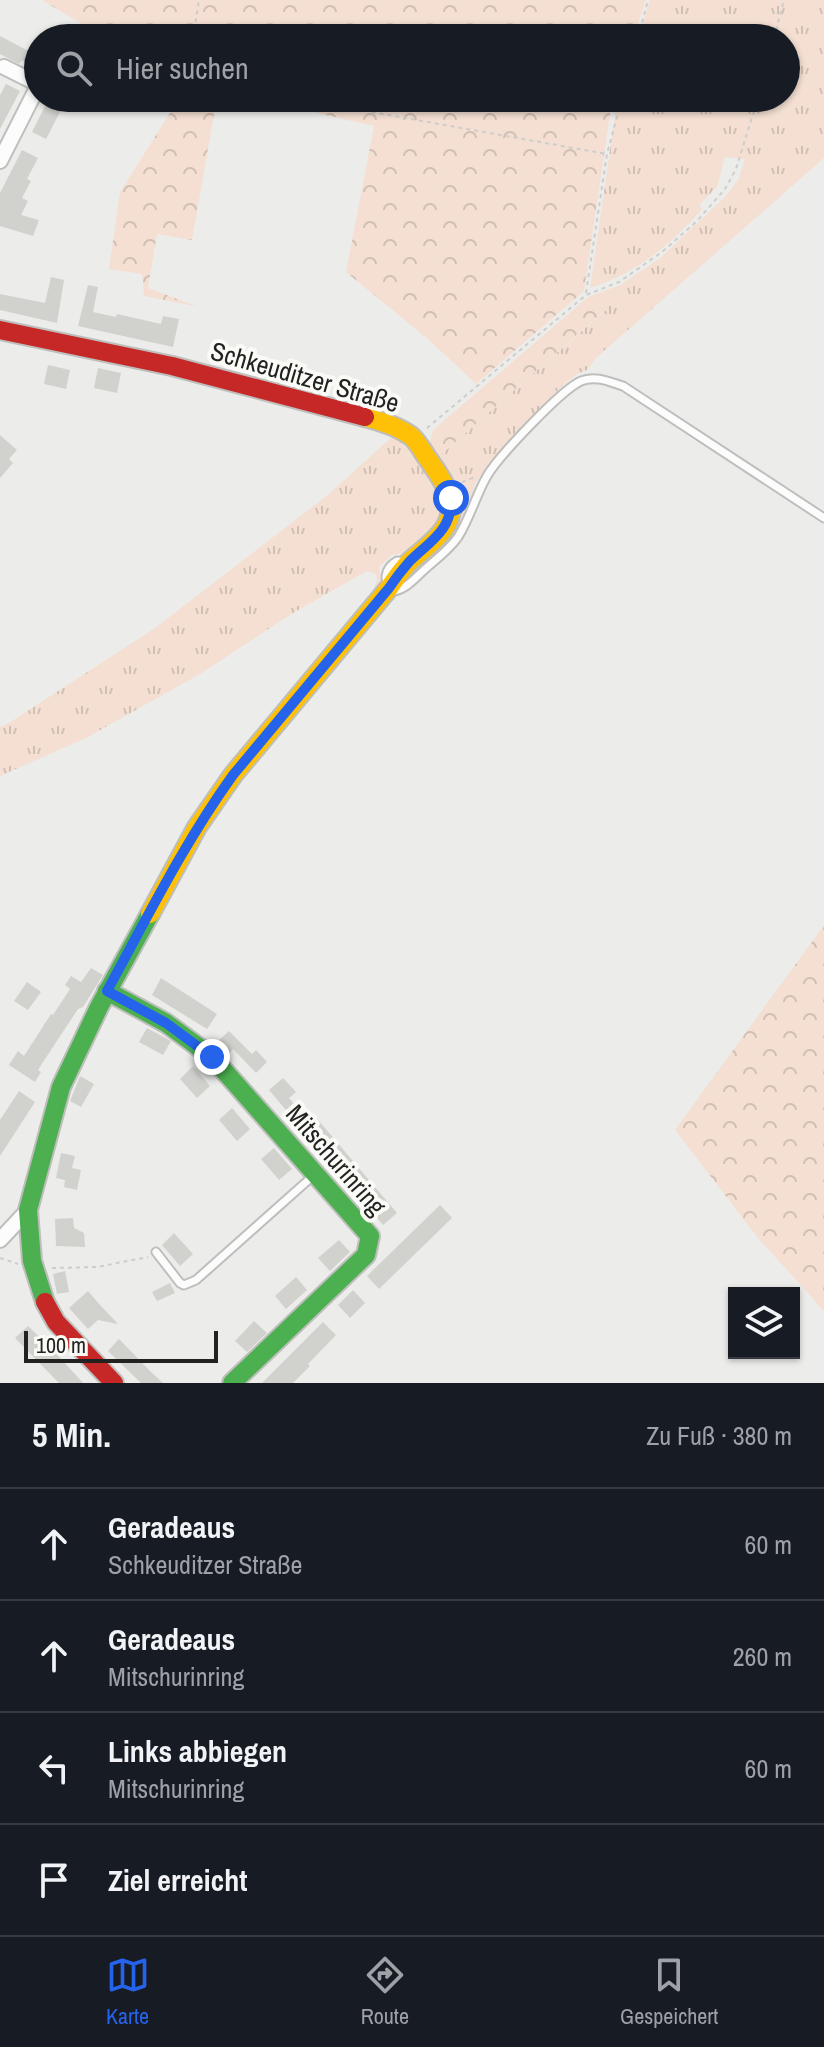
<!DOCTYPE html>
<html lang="de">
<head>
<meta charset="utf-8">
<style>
	:root { --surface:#171b24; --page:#20242c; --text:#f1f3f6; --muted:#9ea1a6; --line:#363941; --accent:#2563eb }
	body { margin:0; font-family:"Archivo Narrow",sans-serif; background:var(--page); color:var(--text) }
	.controls { position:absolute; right:24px; bottom:24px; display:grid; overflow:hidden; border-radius:0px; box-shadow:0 2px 6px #0004 }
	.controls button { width:72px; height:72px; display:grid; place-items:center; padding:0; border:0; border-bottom:2px solid var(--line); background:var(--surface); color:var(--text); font:40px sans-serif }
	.scale { position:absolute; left:24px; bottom:20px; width:194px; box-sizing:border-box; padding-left:8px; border:4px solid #222221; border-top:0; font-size:22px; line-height:28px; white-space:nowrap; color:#222221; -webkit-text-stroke:6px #fafbf6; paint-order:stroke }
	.stop { position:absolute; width:24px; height:24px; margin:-18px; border:6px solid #2563eb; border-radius:50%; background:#fff }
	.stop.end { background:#2563eb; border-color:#fff; box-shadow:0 2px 8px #0008 }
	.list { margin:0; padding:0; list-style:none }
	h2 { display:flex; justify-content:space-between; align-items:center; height:104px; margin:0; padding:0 32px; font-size:34px }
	h2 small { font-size:26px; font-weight:400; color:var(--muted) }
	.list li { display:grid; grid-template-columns:52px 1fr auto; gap:24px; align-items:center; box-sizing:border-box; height:112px; padding:0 32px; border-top:2px solid var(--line) }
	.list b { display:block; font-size:30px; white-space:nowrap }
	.list p { margin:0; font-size:26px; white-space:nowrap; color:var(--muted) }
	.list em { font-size:26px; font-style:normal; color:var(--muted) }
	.icon { flex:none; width:44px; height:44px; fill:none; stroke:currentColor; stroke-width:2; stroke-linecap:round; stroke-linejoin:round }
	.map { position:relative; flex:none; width:824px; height:1383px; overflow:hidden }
	.search { position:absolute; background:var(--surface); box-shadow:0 2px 6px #0004; left:24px; right:24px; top:24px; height:88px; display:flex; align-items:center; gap:20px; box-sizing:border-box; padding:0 28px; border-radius:44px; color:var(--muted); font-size:30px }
	.sheet { height:552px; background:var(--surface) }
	nav { display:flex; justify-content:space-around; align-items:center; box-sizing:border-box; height:112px; border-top:2px solid var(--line); background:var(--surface); font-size:22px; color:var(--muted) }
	nav a { display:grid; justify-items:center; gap:4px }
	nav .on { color:var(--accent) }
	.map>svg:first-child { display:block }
	.grass { fill:url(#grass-tufts) }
	.forest { fill:url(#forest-crowns) }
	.building { fill:#d1d1ce }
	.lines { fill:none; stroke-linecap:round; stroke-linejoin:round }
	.lane-casing { stroke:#bebfbc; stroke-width:11 }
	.street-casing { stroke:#bebfbc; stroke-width:18 }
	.fast-casing { stroke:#bebfbc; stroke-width:22 }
	.slow-casing { stroke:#bebfbc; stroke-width:22 }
	.jam-casing { stroke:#bebfbc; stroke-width:22 }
	.path { stroke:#cdcdcc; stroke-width:2; stroke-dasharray:4 4; stroke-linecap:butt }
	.lane { stroke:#fcfcfc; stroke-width:7 }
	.street { stroke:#fcfcfc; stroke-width:14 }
	.fast { stroke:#4caf50; stroke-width:18 }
	.slow { stroke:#ffc107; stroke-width:18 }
	.jam { stroke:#c62828; stroke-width:18 }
	.route { stroke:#2563eb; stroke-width:10 }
	.labels { text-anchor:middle; stroke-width:8; stroke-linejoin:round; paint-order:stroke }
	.street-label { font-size:26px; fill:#222221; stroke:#fafbf6 }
</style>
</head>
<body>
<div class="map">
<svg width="824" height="1383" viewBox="0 0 824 1383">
	<defs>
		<pattern id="grass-tufts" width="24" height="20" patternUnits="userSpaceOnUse" patternTransform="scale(2)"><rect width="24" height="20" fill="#f4dfd2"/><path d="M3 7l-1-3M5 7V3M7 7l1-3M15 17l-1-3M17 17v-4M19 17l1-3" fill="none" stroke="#d1bfb4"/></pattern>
		<pattern id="forest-crowns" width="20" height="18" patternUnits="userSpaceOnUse" patternTransform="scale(2)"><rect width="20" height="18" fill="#f4dfd2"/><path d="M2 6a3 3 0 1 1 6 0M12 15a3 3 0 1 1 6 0" fill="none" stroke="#d1bfb4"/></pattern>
	</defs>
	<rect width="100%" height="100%" fill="#ecedea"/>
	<g class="grass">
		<path d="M650,0H824V158L596,358L587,370L577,374L561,387L514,434L486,467L476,482L469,506L455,534L406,581L404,580L452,523L436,459L607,309L588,297L620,285L659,259L725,197L738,180L745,159L725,157L717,187L699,205L702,209C671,245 635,274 590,288L616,109L619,98H786V38H638Z"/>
		<path d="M395,434L417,452L441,487L445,520L413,551L392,555L379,567L381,581L379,588L192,825H187C242,744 308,669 372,594L377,580L376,574L367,571L293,613L200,674L86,738L0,776V727L9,723L155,628L329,494Z"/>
	</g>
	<g class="forest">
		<path d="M42,0H646L633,38H105Z"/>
		<path d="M171,98H217L192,240L157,234L148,288L199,307L144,296L142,274L109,269L120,192L173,108Z"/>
		<path d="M252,98H614L611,108L584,291L476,384L429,340L346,272L374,126Z"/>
		<path d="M588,297L607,308L436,459L430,442L433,430Z"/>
		<path d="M824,925V1311L758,1238L675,1130Z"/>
	</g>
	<g class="building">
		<path d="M0,36L38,56V69L22,60L19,64L0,54Z"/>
		<path d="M6,84L20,91L0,129V95Z"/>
		<path d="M46,104L60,112L46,139L32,132Z"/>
		<path d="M22,150L38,158L27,179L31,181L22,198L28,201L21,215L39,220L33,236L0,226V193Z"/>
		<path d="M51,277L64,280L57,323L0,310V294L45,303Z"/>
		<path d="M88,285L98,287L93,312L116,317L117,314L161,324L163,316L179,319L173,347L78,326Z"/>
		<path d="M48,365L70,370L66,389L44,384Z"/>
		<path d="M98,368L121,373L117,393L94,388Z"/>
		<path d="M0,435L17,450L9,459L13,463L0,478Z"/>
		<path d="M91,968L103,975L83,1007L78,1009L45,1059L38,1070L41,1072L35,1082L9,1065L18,1051L24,1056L51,1014L53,1015L70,989L65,985L71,976L81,982Z"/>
		<path d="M161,978L217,1014L207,1029L152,995Z"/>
		<path d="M27,982L41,992L28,1010L14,1001Z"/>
		<path d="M147,1028L171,1041L163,1055L139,1042Z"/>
		<path d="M229,1031L252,1054L256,1050L267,1062L256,1073L233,1049L227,1056L215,1044Z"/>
		<path d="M193,1066L210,1086L197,1098L180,1079Z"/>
		<path d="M80,1076L94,1084L81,1107L70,1101Z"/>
		<path d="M283,1078L296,1092L289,1098L302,1114L308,1108L397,1213L383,1225L269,1090Z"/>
		<path d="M19,1091L35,1102L0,1156V1120Z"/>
		<path d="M232,1108L250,1129L237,1141L219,1120Z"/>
		<path d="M274,1148L292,1169L279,1180L261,1159Z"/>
		<path d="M61,1153L75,1156L72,1168L81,1170L77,1190L64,1187L65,1180L56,1178Z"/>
		<path d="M440,1205L452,1218L379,1289L367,1276Z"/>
		<path d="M73,1218L74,1228L84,1233L85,1247L56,1246L55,1219Z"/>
		<path d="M174,1233L193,1254L180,1266L162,1245Z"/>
		<path d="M339,1240L350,1252L330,1271L318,1258Z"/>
		<path d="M65,1271L69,1292L57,1294L53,1274Z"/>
		<path d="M296,1277L307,1290L286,1309L275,1296Z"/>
		<path d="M170,1283L175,1293L157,1301L152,1292Z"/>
		<path d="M353,1290L365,1303L350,1318L338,1305Z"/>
		<path d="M88,1291L100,1305L118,1324L98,1320L88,1329L69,1308Z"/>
		<path d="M254,1321L267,1333L247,1352L235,1341Z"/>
		<path d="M323,1322L336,1335L308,1364L310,1366L293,1383H262Z"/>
		<path d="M28,1326L53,1350L83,1383H59L15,1338Z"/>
		<path d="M119,1339L151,1372L163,1383H141L108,1351Z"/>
	</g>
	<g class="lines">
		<g class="lane-casing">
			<g id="lane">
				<path d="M407,562L397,561C384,568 382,583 394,591C406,589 414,579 423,571C435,560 449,550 458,537C470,518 476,495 487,476C499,456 561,390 581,381C595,375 610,382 623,386L824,518"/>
				<path d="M156,1252L180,1283L184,1285L196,1280L314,1175"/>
			</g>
		</g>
		<g class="street-casing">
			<g id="street">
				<path d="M4,67L38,84"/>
				<path d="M65,98L75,103"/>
				<path d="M0,161L38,86"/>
				<path d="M0,1240L28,1210"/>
			</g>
		</g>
		<g class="fast-casing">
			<g id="fast">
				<path d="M107,991L166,1023L212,1057L370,1236L366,1255L232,1383"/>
				<path d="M45,1302L32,1261L28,1210L61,1087L99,1007L150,914"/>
			</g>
		</g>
		<g class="slow-casing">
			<path id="slow" d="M150,914L197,827L233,775L389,588C395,579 401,571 408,563C420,552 435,542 444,529C462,502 441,478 426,456C421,449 418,442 411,436C397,426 381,421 365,417"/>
		</g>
		<g class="jam-casing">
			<g id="jam">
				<path d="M0,330L172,366L365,417"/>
				<path d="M45,1302L56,1322L114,1383"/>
			</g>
		</g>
		<g class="path">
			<path d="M193,38L199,0"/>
			<path d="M638,38L648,0"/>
			<path d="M774,38L784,0"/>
			<path d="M293,98L607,154"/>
			<path d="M586,293L607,154L622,98"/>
			<path d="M427,428L586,295L619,282L662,252L697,221L725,189L736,169L758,98"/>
			<path d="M462,482L475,477"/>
			<path d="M0,1258L18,1264"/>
			<path d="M52,1268L97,1267L148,1257"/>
		</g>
		<use href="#lane" class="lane"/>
		<use href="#street" class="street"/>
		<use href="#fast" class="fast"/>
		<use href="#slow" class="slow"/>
		<use href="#jam" class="jam"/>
	</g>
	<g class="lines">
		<path class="route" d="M212,1057L166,1023L107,991C147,918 184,843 233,775L389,588C395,579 402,570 409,562C429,542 453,530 451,498"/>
	</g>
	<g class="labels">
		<g class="street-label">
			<text transform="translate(305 377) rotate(16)" y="9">Schkeuditzer Straße</text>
			<text transform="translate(336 1160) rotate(49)" y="9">Mitschurinring</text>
		</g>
	</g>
</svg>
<div class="controls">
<button><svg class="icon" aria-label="layers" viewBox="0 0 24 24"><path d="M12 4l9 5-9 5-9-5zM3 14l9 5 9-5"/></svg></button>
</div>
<div class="scale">100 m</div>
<div class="stop" style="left:451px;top:498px"></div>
<div class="stop end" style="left:212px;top:1057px"></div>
<div class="search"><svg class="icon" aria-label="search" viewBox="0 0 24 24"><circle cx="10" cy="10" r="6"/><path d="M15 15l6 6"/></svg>Hier suchen</div>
</div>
<section class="sheet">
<h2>5 Min.<small>Zu Fuß · 380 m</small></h2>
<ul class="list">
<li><svg class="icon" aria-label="ahead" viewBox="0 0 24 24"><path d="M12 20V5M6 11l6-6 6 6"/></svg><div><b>Geradeaus</b><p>Schkeuditzer Straße</p></div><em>60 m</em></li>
<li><svg class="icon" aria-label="ahead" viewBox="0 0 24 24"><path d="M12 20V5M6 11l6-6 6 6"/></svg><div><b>Geradeaus</b><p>Mitschurinring</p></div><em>260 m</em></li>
<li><svg class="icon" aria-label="left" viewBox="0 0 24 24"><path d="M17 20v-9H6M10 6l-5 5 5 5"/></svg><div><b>Links abbiegen</b><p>Mitschurinring</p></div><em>60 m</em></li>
<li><svg class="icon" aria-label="arrive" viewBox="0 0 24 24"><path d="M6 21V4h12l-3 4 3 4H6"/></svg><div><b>Ziel erreicht</b></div></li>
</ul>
</section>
<nav>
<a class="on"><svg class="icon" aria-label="map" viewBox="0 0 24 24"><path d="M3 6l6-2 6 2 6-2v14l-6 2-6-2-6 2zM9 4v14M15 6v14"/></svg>Karte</a>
<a><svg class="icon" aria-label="directions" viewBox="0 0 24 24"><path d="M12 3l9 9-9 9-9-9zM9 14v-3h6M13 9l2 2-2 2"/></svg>Route</a>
<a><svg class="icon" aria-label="saved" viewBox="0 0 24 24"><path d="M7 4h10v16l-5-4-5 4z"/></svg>Gespeichert</a>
</nav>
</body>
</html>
